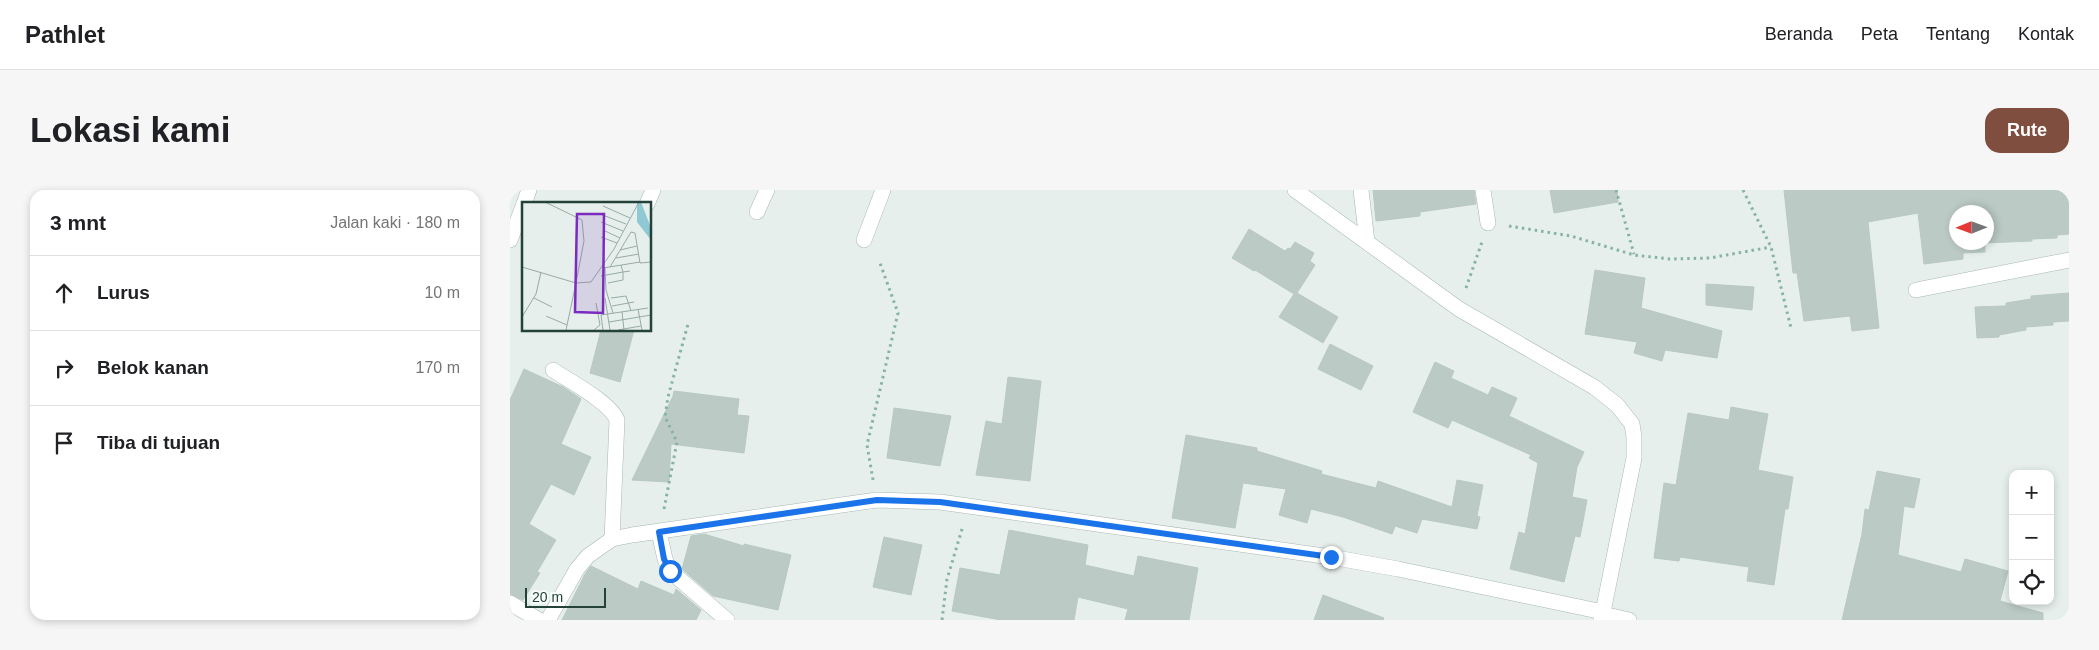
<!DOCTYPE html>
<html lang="id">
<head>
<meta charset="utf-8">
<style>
	:root { --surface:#fff; --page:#f6f6f6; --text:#202124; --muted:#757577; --line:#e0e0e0; --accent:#7f4e3f }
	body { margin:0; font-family:Helvetica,sans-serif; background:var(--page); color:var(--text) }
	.controls { position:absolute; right:15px; bottom:15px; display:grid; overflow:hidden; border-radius:10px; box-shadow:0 2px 8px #0003 }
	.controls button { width:45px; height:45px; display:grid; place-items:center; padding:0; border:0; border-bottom:1px solid var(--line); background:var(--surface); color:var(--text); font:25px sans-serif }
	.compass { position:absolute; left:1439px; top:15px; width:45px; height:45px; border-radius:50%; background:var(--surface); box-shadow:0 2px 8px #0003; rotate:269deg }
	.scale { position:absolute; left:15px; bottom:12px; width:81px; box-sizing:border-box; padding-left:5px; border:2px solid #24423a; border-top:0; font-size:14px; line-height:18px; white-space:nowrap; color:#24423a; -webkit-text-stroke:4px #f7fbf9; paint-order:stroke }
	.stop { position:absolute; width:15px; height:15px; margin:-11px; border:4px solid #1a73e8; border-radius:50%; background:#fff }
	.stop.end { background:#1a73e8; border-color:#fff; box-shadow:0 1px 5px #0008 }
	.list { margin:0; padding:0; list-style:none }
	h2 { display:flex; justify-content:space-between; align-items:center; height:65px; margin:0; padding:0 20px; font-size:21px }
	h2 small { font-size:16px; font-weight:400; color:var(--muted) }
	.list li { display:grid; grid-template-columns:32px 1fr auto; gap:15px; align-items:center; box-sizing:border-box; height:75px; padding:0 20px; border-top:1px solid var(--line) }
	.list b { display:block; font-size:19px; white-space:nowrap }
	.list em { font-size:16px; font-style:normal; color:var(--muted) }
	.icon { flex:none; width:28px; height:28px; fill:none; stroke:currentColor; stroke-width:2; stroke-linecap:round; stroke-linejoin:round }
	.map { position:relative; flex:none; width:1559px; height:430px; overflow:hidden; border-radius:15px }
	header { display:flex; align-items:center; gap:30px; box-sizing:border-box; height:70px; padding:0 25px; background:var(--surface); border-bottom:1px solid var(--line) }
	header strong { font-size:24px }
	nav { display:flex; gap:28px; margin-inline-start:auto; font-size:18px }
	.intro { display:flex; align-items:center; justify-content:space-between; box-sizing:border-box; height:120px; padding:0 30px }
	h1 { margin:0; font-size:35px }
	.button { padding:12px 22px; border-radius:15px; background:var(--accent); color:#fff; font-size:18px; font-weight:700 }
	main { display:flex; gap:30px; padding:0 30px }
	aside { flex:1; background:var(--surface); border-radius:15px; box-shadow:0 2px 8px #0003 }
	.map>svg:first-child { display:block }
	.building { fill:#bbcac4; stroke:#b8c9c2; fill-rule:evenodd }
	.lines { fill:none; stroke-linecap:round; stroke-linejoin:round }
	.minor-casing { stroke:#a8b8b2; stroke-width:16 }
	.tertiary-casing { stroke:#a8b8b2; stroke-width:16 }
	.path { stroke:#86b3a5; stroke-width:3; stroke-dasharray:2.5 4; stroke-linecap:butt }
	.minor { stroke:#fff; stroke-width:15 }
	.tertiary { stroke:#fff; stroke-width:15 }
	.route { stroke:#1a73e8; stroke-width:6 }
	.inset-road { fill:none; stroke:#98aaa4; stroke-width:1 }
	.view { fill:#7b2cbf; fill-opacity:0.15; stroke:#7b2cbf; stroke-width:2.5 }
	.inset-edge { fill:none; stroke:#24423a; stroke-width:2.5 }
</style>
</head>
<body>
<header>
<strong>Pathlet</strong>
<nav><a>Beranda</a><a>Peta</a><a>Tentang</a><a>Kontak</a></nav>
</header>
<div class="intro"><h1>Lokasi kami</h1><a class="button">Rute</a></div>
<main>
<aside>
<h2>3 mnt<small>Jalan kaki · 180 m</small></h2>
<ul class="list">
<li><svg class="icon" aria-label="ahead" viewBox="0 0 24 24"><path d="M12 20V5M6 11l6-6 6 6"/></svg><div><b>Lurus</b></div><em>10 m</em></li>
<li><svg class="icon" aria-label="right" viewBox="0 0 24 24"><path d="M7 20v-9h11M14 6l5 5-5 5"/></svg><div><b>Belok kanan</b></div><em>170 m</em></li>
<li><svg class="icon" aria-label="arrive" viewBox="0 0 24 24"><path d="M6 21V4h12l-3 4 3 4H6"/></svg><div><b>Tiba di tujuan</b></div></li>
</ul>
</aside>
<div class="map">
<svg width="1559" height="430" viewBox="0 0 1559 430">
	<rect width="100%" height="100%" fill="#e6efeb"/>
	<g class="building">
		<path d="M863,0H964L966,14L910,22V26L866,31Z"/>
		<path d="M1040,0H1107L1108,12L1044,23Z"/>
		<path d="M1274,0H1559V44L1547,45V48L1522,49V51L1475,53V62L1453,63V69L1414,74L1408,23L1358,32L1369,138L1342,141L1340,126L1294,131L1287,83H1283ZM1446,22H1476V52H1446Z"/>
		<path d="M739,39L775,61L778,58L780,59L785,52L804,63L800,71L805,75L787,103L828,127L813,153L769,127L784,104L745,80L744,81L722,68Z"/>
		<path d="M1085,80L1135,88L1131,118L1212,141L1207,168L1155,160L1152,171L1124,163L1127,152L1075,144Z"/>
		<path d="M1196,94L1244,97L1242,120L1196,115Z"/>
		<path d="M1559,103V131L1543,132V135L1516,137V140L1489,145V147L1467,148L1465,117L1496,116V113L1521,109V106Z"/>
		<path d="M91,140H124L110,192L80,183Z"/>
		<path d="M820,154L863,176L851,200L808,179Z"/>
		<path d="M925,172L944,181L941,188L978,205L982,197L1007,208L999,226L1074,262L1067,277L1062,307L1077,310L1070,347L1065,346L1054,392L1000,379L1009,342L1015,344L1028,273L1019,268L1021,265L942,230L938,238L903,222Z"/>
		<path d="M14,179L53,197L71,209L51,254L81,267L64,305L41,294L19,334L46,350L27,382L30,383L13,410L0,404V210Z"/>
		<path d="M498,187L531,191L520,291L466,285L476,231L492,234Z"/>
		<path d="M164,201L229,209L227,225L239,226L234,263L161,254L159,292L122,290L163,206Z"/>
		<path d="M1221,217L1258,224L1248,280L1283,287L1278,319H1275L1264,395L1237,391L1239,377L1170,367L1169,371L1144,368L1154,293L1166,295L1178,223L1219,230Z"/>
		<path d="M384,218L441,226L430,276L377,268Z"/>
		<path d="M676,245L747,258V261L812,281L811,284L866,298L868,291L942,317L947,290L973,295L967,326L970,327L967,339L912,329L907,343L885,336L882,344L833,327L801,319L797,333L769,325L776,299L733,293L725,338L662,328Z"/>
		<path d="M1367,281L1410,289L1404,318L1394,316L1388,365L1451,382L1455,369L1498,381L1490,411L1533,423V430H1332L1352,344L1355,319L1359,320Z"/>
		<path d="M499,340L578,355L575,375L624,386L628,366L688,378L679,430H615L618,419L568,407L564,430H491L442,421L450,378L490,385Z"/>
		<path d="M194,344L234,356V354L281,365L268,420L203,406L172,379L181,346Z"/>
		<path d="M374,347L412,355L401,405L363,397Z"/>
		<path d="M81,376L128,399L131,391L164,405L166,399L191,420L186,430H52L75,384Z"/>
		<path d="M813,405L874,428L873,430H804Z"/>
	</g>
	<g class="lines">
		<g class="minor-casing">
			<g id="minor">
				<path d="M851,0L857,52"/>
				<path d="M973,0L978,33"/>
				<path d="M14,14L19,0"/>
				<path d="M137,14L143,0"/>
				<path d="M247,22L257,0"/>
				<path d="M0,50L14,14"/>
				<path d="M354,50L373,0"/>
				<path d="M1406,100L1559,70"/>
				<path d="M43,180C59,191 101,213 107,230L102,349"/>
				<path d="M149,342L155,369L160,381L217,430"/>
				<path d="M0,413L29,430"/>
				<path d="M38,430L67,379L78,366L102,349L122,345L367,310L430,312L821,367L888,379L1093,422L1091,430"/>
			</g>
		</g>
		<g class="tertiary-casing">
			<path id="tertiary" d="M785,0L949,119L1084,197L1107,215L1122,234L1124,247V268L1093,422L1097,425L1119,430"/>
		</g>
		<g class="path">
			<path d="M1106,0L1124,64"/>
			<path d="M1233,0L1261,57L1281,138"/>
			<path d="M999,36L1061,46L1124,65L1160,69L1200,68L1261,57"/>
			<path d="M956,98L972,52"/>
			<path d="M363,290L357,255L388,123L370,73"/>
			<path d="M154,319L167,252L155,227L158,207L178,134"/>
			<path d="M432,430L437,389L453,336"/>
		</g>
		<use href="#minor" class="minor"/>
		<use href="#tertiary" class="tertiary"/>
	</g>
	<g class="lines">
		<path class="route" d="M160,381L154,369L149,342L367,310L430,312L821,367"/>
	</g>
	<g transform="translate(12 12)">
		<rect width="129" height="129" fill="#e6efeb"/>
		<path d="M115,0H119L129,26V38L115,20Z" fill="#8ec9d4"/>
		<path class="inset-road" d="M81,4L108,16M78,12L104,22M79,20L101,29M81,28L98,36M79,35L95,41M98,48L115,44M94,56L117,52M0,65L54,81L62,39L60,18L23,0M88,65L109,30L113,31L118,61L129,60M81,66L118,60M83,66L84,88L91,111M79,74L101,70L99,63M86,81L101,78V70L108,69M12,96L30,105M83,96L88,128M89,96L104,94L109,109M90,104L112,100M116,107L120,128M100,110L102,128M24,114L45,123M0,115L14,92L19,70M87,120L129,113M44,128L54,81L69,80L92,47L117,0M72,128L78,123L74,101M81,128L79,113L126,106M96,128L119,124"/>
		<path class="view" d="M55,12H82L81,111L53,110Z"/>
		<rect width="129" height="129" class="inset-edge"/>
	</g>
</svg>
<div class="controls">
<button>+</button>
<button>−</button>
<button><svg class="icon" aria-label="locate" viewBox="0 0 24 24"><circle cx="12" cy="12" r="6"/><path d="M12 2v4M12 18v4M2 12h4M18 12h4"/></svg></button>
</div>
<svg class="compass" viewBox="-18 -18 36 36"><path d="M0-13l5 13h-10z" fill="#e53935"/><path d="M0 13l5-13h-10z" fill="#757577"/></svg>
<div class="scale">20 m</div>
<div class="stop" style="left:160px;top:381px"></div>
<div class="stop end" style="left:821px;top:367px"></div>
</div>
</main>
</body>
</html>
